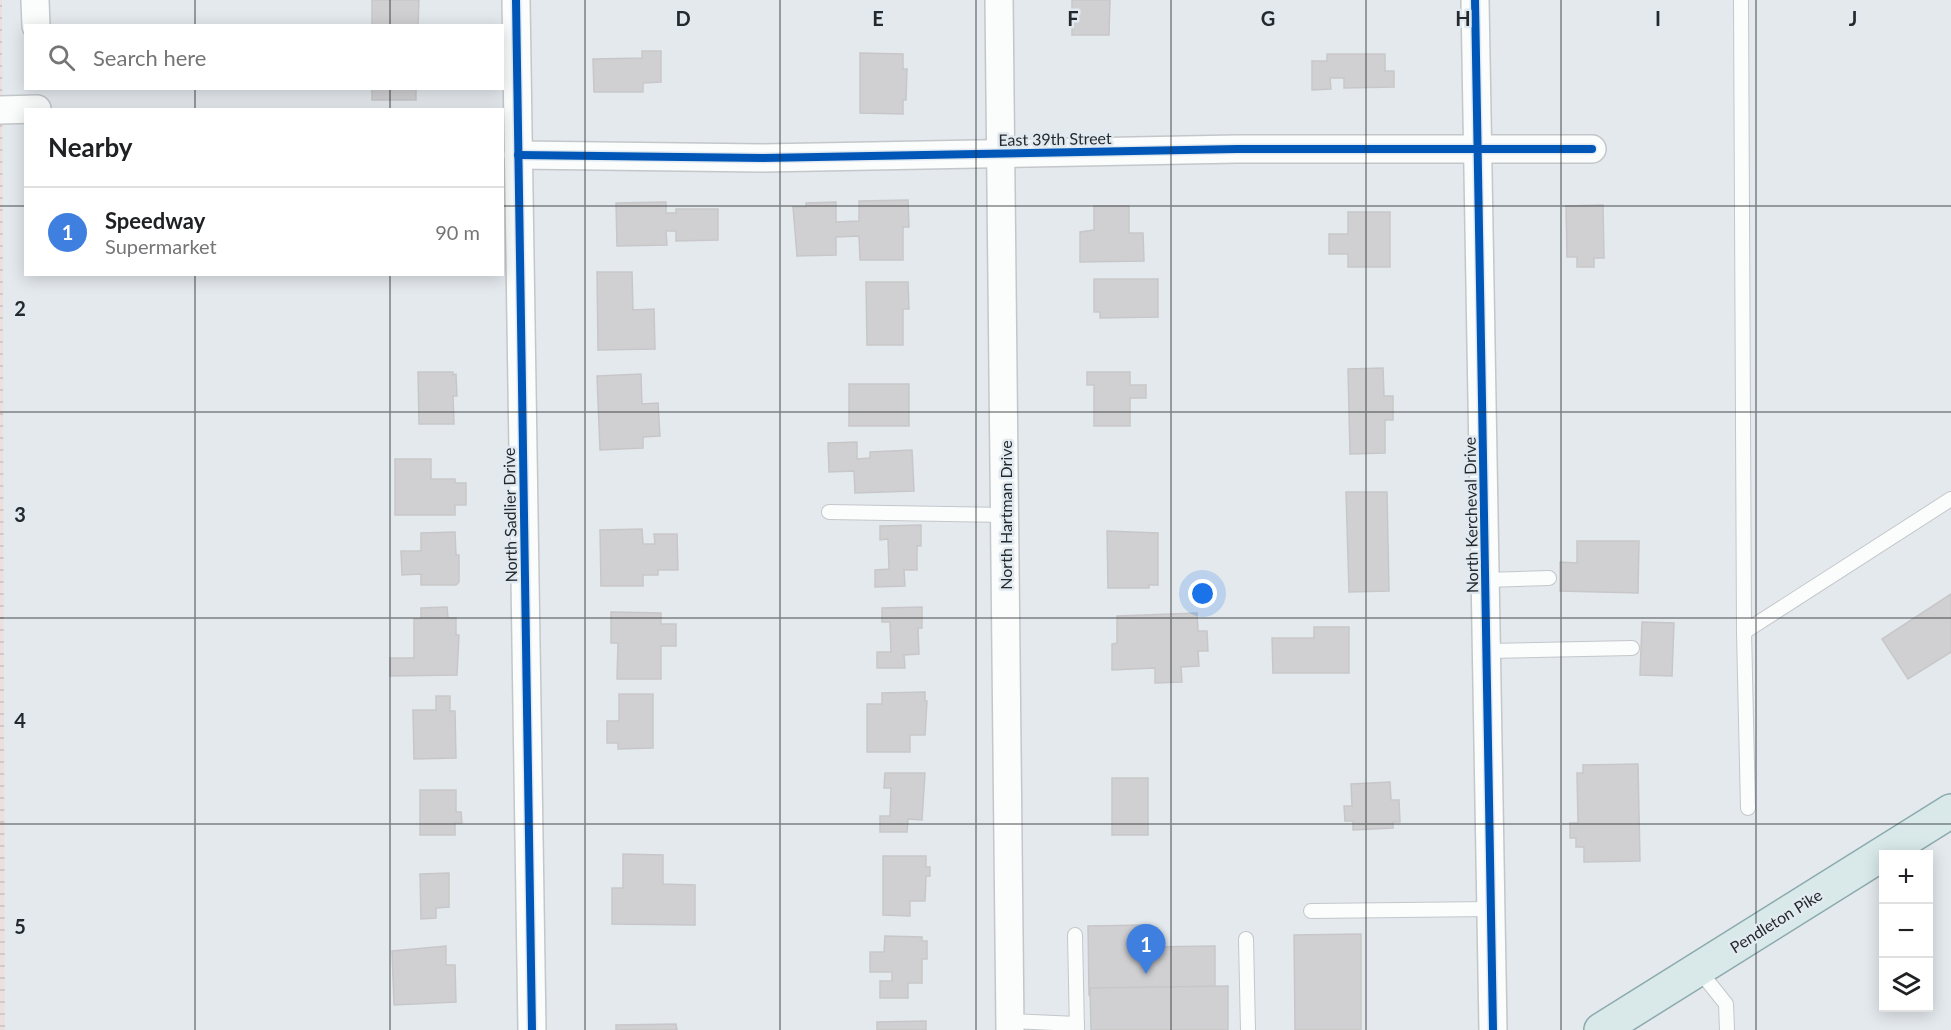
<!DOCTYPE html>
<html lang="en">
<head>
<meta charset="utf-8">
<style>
	:root { --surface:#fff; --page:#f2f2f2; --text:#202124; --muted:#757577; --line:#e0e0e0; --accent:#686c6f }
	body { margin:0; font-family:Lato,sans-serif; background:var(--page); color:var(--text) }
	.controls { position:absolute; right:18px; bottom:18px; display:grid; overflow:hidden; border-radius:0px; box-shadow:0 3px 15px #0003 }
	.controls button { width:54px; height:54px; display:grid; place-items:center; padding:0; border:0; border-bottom:2px solid var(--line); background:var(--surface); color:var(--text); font:30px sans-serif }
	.you { position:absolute; left:1203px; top:594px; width:21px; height:21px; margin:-15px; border:4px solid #fff; border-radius:50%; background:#1a73e8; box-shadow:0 0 0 9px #1a73e833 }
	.badge { display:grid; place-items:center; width:39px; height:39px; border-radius:50%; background:var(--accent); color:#fff; font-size:20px; font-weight:700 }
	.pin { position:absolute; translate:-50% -50px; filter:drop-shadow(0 2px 3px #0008) }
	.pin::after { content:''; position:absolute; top:32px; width:21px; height:18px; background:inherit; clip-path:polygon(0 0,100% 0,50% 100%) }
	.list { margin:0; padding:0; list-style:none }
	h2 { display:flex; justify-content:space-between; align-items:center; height:78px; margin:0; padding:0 24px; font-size:26px }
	h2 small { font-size:20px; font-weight:400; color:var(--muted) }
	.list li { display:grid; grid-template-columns:39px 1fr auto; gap:18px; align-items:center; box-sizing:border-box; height:90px; padding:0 24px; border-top:2px solid var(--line) }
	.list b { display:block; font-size:22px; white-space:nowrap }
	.list p { margin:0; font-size:20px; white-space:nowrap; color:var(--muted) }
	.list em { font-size:20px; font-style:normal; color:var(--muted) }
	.icon { flex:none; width:33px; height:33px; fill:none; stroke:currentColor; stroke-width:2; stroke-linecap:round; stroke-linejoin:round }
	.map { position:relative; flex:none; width:1951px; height:1030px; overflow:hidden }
	.search { position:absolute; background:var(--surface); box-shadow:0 3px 15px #0003; left:24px; top:24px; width:480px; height:66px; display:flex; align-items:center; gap:15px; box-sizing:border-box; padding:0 21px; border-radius:0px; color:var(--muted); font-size:22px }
	.panel { position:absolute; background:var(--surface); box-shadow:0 3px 15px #0003; left:24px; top:108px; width:480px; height:168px; border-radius:0px }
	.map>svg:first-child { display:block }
	.industrial { fill:url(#industrial-grid) }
	.building { fill:#d0d0d2; stroke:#c7c7c9; stroke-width:1.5 }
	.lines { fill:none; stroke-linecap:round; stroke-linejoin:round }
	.lane-casing { stroke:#c3c7ca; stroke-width:16 }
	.street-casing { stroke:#c3c7ca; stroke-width:30 }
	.primary-casing { stroke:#8caaad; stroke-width:36 }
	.lane { stroke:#fbfcfc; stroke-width:14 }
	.street { stroke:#fbfcfc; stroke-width:27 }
	.primary { stroke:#d9e9ea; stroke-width:33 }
	.cycleway-casing { stroke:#e1eaf1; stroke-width:11 }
	.cycleway { stroke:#0057b8; stroke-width:8 }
	.grid { fill:none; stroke:#26292b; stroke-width:1.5; stroke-opacity:0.55 }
	.labels { text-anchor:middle; stroke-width:5; stroke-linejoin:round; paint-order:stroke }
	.street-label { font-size:16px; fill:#26292b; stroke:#e1eaf1 }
	.grid-label { font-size:20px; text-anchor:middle; font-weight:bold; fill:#26292b; stroke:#e1eaf1; stroke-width:5; stroke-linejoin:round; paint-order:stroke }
</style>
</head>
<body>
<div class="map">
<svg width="1951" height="1030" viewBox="0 0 1951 1030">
	<defs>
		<pattern id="industrial-grid" width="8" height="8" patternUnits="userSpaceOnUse" patternTransform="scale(1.5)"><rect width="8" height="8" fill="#ece0de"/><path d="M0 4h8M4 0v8" fill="none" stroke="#cac0bf"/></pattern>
	</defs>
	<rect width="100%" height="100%" fill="#e4e9ee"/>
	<path class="industrial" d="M0,0H2L5,1030H0Z"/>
	<g class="building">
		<path d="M372,0H419L418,26H372Z"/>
		<path d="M1072,0H1110L1109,35H1072Z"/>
		<path d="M642,51H661V82L643,83V92H594L593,59L642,58Z"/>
		<path d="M860,53L903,54V69H907L906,100H903V114L860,113Z"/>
		<path d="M1327,54H1385V71H1394V87L1344,88V78H1330L1331,89L1312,90V61H1327Z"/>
		<rect x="372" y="88" width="44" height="12"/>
		<path d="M908,200L909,227H903V260H860L859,236L836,237V255L797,256L793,207H806V203L836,202V222L859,221V201Z"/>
		<path d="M666,202V213H676V209H718V240L676,241V231H666L667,245L617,246L616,203Z"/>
		<path d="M1603,205L1604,258H1594V267H1577V257H1567L1566,206Z"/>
		<path d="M1094,206H1129V233H1143L1144,261L1080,262V232L1094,230Z"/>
		<path d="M1348,212H1390V267H1348V254H1329V234H1348Z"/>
		<path d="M597,272H632L633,310L654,309L655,349L598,350Z"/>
		<path d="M1094,279H1158V317L1100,318V312H1094Z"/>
		<path d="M866,282H908L909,309H903V345H867Z"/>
		<path d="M1383,368L1384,396H1393V420H1385V453L1350,454L1348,369Z"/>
		<path d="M418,372H453V375L456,374L457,396H453L454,424H419Z"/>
		<path d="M1087,372H1130V385H1146V398H1130V426H1094V385H1087Z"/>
		<path d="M641,374L642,404L658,403L660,436L643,437V448L600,450L597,376Z"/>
		<rect x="849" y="384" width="60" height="42"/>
		<path d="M857,442V459L870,458V452L912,450L914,491L855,493L854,471L829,472L828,443Z"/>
		<path d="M395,459H431V479H455V483H466V505H455V515H395Z"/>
		<path d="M1346,492H1387L1389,591L1349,592Z"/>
		<path d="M921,525V546H917V570H904L905,586L875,587V570L889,569L888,539L880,540V526Z"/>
		<path d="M642,529L643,544H655L654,534H677L678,570H658V575H643V586H601L600,530Z"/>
		<path d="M1107,531L1158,533V585H1149V588H1108Z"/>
		<path d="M455,532L456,555H459V582L456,585H421V574L402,575L401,551H421V533Z"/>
		<path d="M1577,541H1639L1638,593L1560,591V562L1577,563Z"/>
		<path d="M1951,594V652L1908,679L1882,639Z"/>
		<path d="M447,607L448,618H456V635H459L457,675L390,676V658H414V619H421V608Z"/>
		<path d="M922,607V628H918L919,654L904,655L905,668H877V652H891L890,622H882V608Z"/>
		<path d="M611,612L661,613V624H676V646H661V679H617L618,643H611Z"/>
		<path d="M1197,613L1198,631H1207L1208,651H1198L1199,666L1181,667L1182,682L1155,683V668L1112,670V644L1117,643V616Z"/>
		<path d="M1642,622L1674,623L1672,676L1640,675Z"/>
		<path d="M1314,627H1349V673H1273L1272,638H1314Z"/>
		<path d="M925,692V701H927L925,735H910V752H867V704H882V693Z"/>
		<path d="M619,694H653V748L618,749V743H607V721H619Z"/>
		<path d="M436,696H450V711H455L456,758L414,759L413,710H436Z"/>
		<path d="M1638,764L1640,861L1584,862V847H1576V838H1570V823H1578L1577,773H1583V765Z"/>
		<path d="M885,773H925L922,820L908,819L907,832H880V816H890L891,788H884Z"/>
		<rect x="1112" y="778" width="36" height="57"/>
		<path d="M1390,782L1391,800H1399L1400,822H1393V828L1353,830V821H1345L1344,806H1352L1351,784Z"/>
		<path d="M420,790H456V812H461L462,823H455V835H420Z"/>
		<path d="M623,854L663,855V884L695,885V925L612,924V888H623Z"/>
		<path d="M883,856H926V867H930V876H926L925,901H910V916L883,915Z"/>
		<path d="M449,873V907L436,908V918L421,919L420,874Z"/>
		<path d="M1145,925V947L1215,946V993L1089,995L1088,926Z"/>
		<path d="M1361,934V1030H1295L1294,935Z"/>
		<path d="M885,936L922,937V941H927V959H922V983H908V998H880V981H892V972H870V952H884Z"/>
		<path d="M446,946V965H455L456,1002L394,1005L392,951Z"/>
		<path d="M1228,986V1030H1091L1090,988Z"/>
		<path d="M926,1021V1030H877V1022Z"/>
		<path d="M676,1024L677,1030H616V1025Z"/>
	</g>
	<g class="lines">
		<g class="lane-casing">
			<g id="lane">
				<path d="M1741,0L1744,632"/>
				<path d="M829,512L1006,515"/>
				<path d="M1485,580L1549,578"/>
				<path d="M1487,651L1632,648"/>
				<path d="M1748,808L1744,632L1951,499"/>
				<path d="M1311,911L1491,909"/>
				<path d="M1075,935L1077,1030"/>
				<path d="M1246,939L1248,1030"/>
				<path d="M1698,969L1726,1004L1727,1030"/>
				<path d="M1010,1021L1077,1024"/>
			</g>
		</g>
		<g class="street-casing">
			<g id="street">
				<path d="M35,0L36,26"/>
				<path d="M516,0L532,1030"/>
				<path d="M999,0L1010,1030"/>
				<path d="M1475,0L1493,1030"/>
				<path d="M0,110L37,109"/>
				<path d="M518,155L763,158L1237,149H1592"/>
			</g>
		</g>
		<g class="primary-casing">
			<path id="primary" d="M1601,1030L1951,811"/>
		</g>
		<use href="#lane" class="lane"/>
		<use href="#street" class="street"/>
		<use href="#primary" class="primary"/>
		<g class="cycleway-casing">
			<g id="cycleway">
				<path d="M516,0L532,1030"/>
				<path d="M1475,0L1493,1030"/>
				<path d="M518,155L763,158L1237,149H1592"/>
			</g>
		</g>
		<use href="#cycleway" class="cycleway"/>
	</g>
	<path class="grid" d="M195,0V26M390,0V26M585,0V1030M780,0V1030M976,0V1030M1171,0V1030M1366,0V1030M1561,0V1030M1756,0V1030M195,88V110M390,88V110M0,206H26M502,206H1951M195,274V1030M390,274V1030M0,412H1951M0,618H1951M0,824H1951"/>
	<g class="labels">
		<g class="street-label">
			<text transform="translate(1055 139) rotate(-1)" y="6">East 39th Street</text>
			<text transform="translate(510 515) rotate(-91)" y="6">North Sadlier Drive</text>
			<text transform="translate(1006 515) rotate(-90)" y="6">North Hartman Drive</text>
			<text transform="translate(1471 515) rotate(-91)" y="6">North Kercheval Drive</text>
			<text transform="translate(1776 921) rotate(-32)" y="6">Pendleton Pike</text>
		</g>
	</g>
	<g class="grid-label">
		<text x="683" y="26">D</text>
		<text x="878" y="26">E</text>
		<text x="1073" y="26">F</text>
		<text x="1268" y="26">G</text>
		<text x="1463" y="26">H</text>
		<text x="1658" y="26">I</text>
		<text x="1853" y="26">J</text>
		<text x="20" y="316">2</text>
		<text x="20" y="522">3</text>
		<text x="20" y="728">4</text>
		<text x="20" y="934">5</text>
	</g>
</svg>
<div class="controls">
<button>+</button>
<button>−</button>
<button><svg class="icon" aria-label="layers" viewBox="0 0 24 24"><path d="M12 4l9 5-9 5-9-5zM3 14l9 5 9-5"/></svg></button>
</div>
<div class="you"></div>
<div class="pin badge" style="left:1146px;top:974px;background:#3f7fe0">1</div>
<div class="search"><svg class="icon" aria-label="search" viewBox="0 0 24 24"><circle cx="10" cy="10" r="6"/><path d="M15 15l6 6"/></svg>Search here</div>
<section class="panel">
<h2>Nearby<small></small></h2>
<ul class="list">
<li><span class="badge" style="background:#3f7fe0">1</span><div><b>Speedway</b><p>Supermarket</p></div><em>90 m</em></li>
</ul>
</section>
</div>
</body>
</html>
